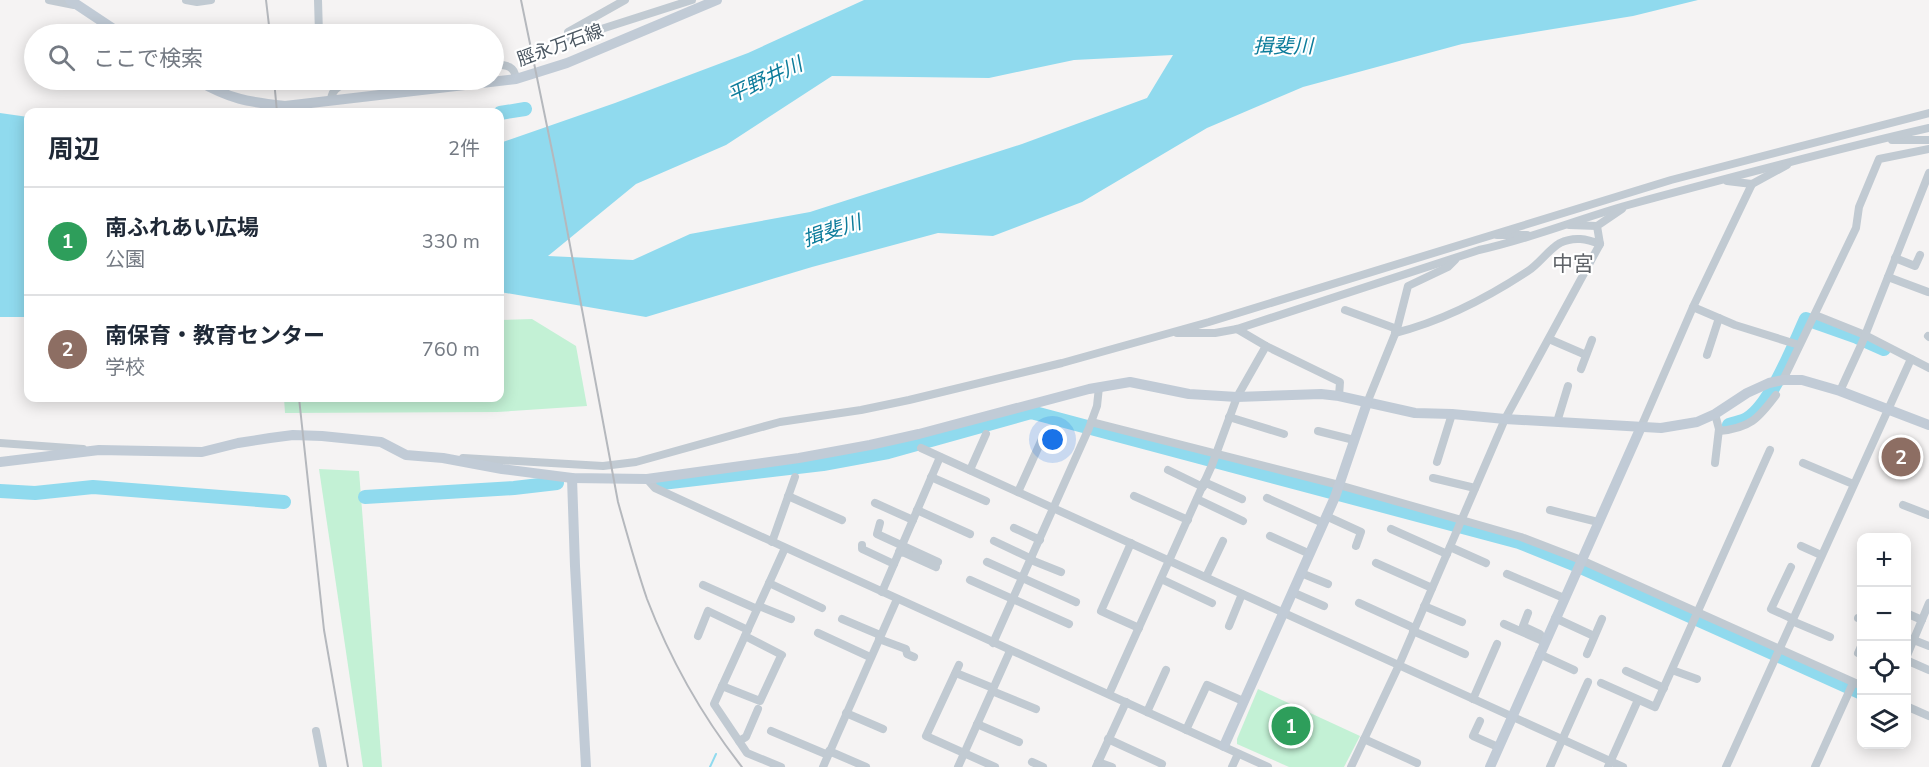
<!DOCTYPE html>
<html lang="ja">
<head>
<meta charset="utf-8">
<style>
  :root { --surface:#fff; --page:#f6f6f7; --text:#1f2937; --muted:#747a83; --line:#e0e1e3; --accent:#0b8043 }
  body { margin:0; font-family:"Nunito Sans","Noto Sans JP",sans-serif; background:var(--page); color:var(--text) }
  .controls { position:absolute; right:18px; bottom:18px; display:grid; overflow:hidden; border-radius:12px; box-shadow:0 3px 15px #0003 }
  .controls button { width:54px; height:54px; display:grid; place-items:center; padding:0; border:0; border-bottom:2px solid var(--line); background:var(--surface); color:var(--text); font:30px sans-serif }
  .you { position:absolute; left:1053px; top:440px; width:21px; height:21px; margin:-15px; border:4px solid #fff; border-radius:50%; background:#1a73e8; box-shadow:0 0 0 9px #1a73e833 }
  .badge { display:grid; place-items:center; width:39px; height:39px; border-radius:50%; background:var(--accent); color:#fff; font-size:20px; font-weight:700 }
  .pin { position:absolute; translate:-50% -50%; border:3px solid #fff; box-shadow:0 2px 6px #0006 }
  .list { margin:0; padding:0; list-style:none }
  h2 { display:flex; justify-content:space-between; align-items:center; height:78px; margin:0; padding:0 24px; font-size:26px }
  h2 small { font-size:20px; font-weight:400; color:var(--muted) }
  .list li { display:grid; grid-template-columns:39px 1fr auto; gap:18px; align-items:center; box-sizing:border-box; height:108px; padding:0 24px; border-top:2px solid var(--line) }
  .list b { display:block; font-size:22px; white-space:nowrap }
  .list p { margin:0; font-size:20px; white-space:nowrap; color:var(--muted) }
  .list em { font-size:20px; font-style:normal; color:var(--muted) }
  .icon { flex:none; width:33px; height:33px; fill:none; stroke:currentColor; stroke-width:2; stroke-linecap:round; stroke-linejoin:round }
  .map { position:relative; flex:none; width:1929px; height:767px; overflow:hidden }
  .search { position:absolute; background:var(--surface); box-shadow:0 3px 15px #0003; left:24px; top:24px; width:480px; height:66px; display:flex; align-items:center; gap:15px; box-sizing:border-box; padding:0 21px; border-radius:33px; color:var(--muted); font-size:22px }
  .panel { position:absolute; background:var(--surface); box-shadow:0 3px 15px #0003; left:24px; top:108px; width:480px; height:294px; border-radius:12px }
  .map>svg:first-child { display:block }
</style>
</head>
<body>
<div class="map">
<svg width="1929" height="767" viewBox="0 0 1929 767">
  <rect width="100%" height="100%" fill="#f5f3f3"/>
  <g fill="#c3f1d5">
    <path d="M532 319 576 346 587 406 497 412 285 413 284 398H500V320Z"/>
    <path d="M319 469 359 471 382 767H363Z"/>
    <path d="M1258 689 1360 736 1344 767H1289L1237 744V739Z"/>
  </g>
  <g fill="#90daee" fill-rule="evenodd">
    <path d="M864 0H1698L1633 16 1462 44 1303 87 1207 128 1082 202 993 236 938 233 812 267 646 317 500 292V143L615 103 748 53ZM1173 55 1147 98 1022 144 810 212 690 234 633 260 548 256 636 184 726 145 832 76 989 78 1074 60Z"/>
    <path d="M0 113 28 117V317H0Z"/>
  </g>
  <g fill="none" stroke-linecap="round" stroke-linejoin="round">
    <path stroke="#90daee" stroke-width="2" d="M710 767 716 754"/>
    <g stroke="#90daee" stroke-width="14">
      <path d="M500 113 525 109"/>
      <path d="M1729 425C1734 423 1742 422 1747 419 1771 405 1794 345 1806 319L1857 337 1884 349"/>
      <path d="M662 483 823 464 888 452 1031 412 1519 542 1581 567 1862 693"/>
      <path d="M0 491 35 493 93 487 284 502"/>
      <path d="M365 497 514 488 557 483"/>
    </g>
    <g stroke="#c1cad2" stroke-width="8">
      <path d="M49 0 74 5"/>
      <path d="M186 0 197 2 211 0"/>
      <path d="M318 0 319 34"/>
      <path d="M625 0 568 32 570 38 592 32 692 0"/>
      <path d="M494 64C505 65 515 65 516 79"/>
      <path d="M331 100C332 85 346 84 358 80"/>
      <path d="M1892 140H1929"/>
      <path d="M1727 181 1752 184"/>
      <path d="M1569 225 1597 226"/>
      <path d="M1497 235H1527"/>
      <path d="M1895 258 1915 266 1920 255"/>
      <path d="M1888 277 1928 292"/>
      <path d="M1693 307 1735 325 1799 345"/>
      <path d="M1345 310 1397 329"/>
      <path d="M1815 315 1865 335 1929 368"/>
      <path d="M1237 329 1266 346 1340 382 1339 396"/>
      <path d="M1177 333H1215L1237 329 1479 250C1530 239 1578 219 1628 205 1728 178 1828 151 1929 128"/>
      <path d="M1395 333C1443 321 1487 298 1528 271 1540 263 1548 250 1560 243 1574 236 1587 239 1600 244"/>
      <path d="M1928 336 1929 337"/>
      <path d="M1549 339 1586 355"/>
      <path d="M1707 355 1719 318"/>
      <path d="M1581 369 1592 340"/>
      <path d="M1783 380 1856 228 1859 207 1879 159 1929 149"/>
      <path d="M1840 391 1862 343 1929 173"/>
      <path d="M1367 403 1397 329 1408 286 1448 267 1455 260"/>
      <path d="M1229 417 1284 434"/>
      <path d="M1091 422 1339 485 1521 537 1581 560 1862 686"/>
      <path d="M1557 422 1568 386"/>
      <path d="M1641 427 1693 307 1752 184 1787 165"/>
      <path d="M1318 431 1354 440"/>
      <path d="M1719 431C1750 428 1758 419 1776 395"/>
      <path d="M0 443 83 449"/>
      <path d="M921 448 1623 767"/>
      <path d="M463 458 603 466 636 462 780 422 861 410 909 400 1062 363 1209 322 1671 180 1929 113"/>
      <path d="M1437 462 1452 414"/>
      <path d="M1715 463 1719 429 1715 414"/>
      <path d="M1803 463 1853 484"/>
      <path d="M970 470 986 434"/>
      <path d="M1168 470 1203 487"/>
      <path d="M931 477 986 501"/>
      <path d="M1433 478 1475 488"/>
      <path d="M647 479 655 488 727 521 1268 767"/>
      <path d="M1204 482 1242 499"/>
      <path d="M1018 492 1042 439"/>
      <path d="M788 496 842 520"/>
      <path d="M1134 496 1188 520"/>
      <path d="M1267 498 1323 523"/>
      <path d="M1197 499 1243 521"/>
      <path d="M875 503 913 520"/>
      <path d="M1903 505 1929 515"/>
      <path d="M917 510 970 534"/>
      <path d="M1550 510 1598 522"/>
      <path d="M1326 516 1361 532 1356 546"/>
      <path d="M880 523 877 534 938 562"/>
      <path d="M1014 528 1040 540"/>
      <path d="M1391 529 1447 554"/>
      <path d="M1270 536 1310 554"/>
      <path d="M994 541 1032 559"/>
      <path d="M772 542 795 477"/>
      <path d="M1131 543 1101 611 1139 628"/>
      <path d="M862 545V549L894 564"/>
      <path d="M1801 546 1821 555"/>
      <path d="M1450 547 1486 563"/>
      <path d="M899 552 905 553 936 567"/>
      <path d="M1031 560 1061 572"/>
      <path d="M987 562 1076 602"/>
      <path d="M1376 563 1432 588"/>
      <path d="M1791 567 1771 609 1793 619"/>
      <path d="M1301 573 1328 584"/>
      <path d="M1507 574 1564 598"/>
      <path d="M1206 577 1223 541"/>
      <path d="M1161 579 1212 603"/>
      <path d="M970 580 1069 624"/>
      <path d="M769 583 822 608"/>
      <path d="M703 585 757 609"/>
      <path d="M882 592 940 457"/>
      <path d="M1292 592 1324 606"/>
      <path d="M1359 603 1414 628"/>
      <path d="M759 606 791 619"/>
      <path d="M1424 606 1462 622"/>
      <path d="M1528 613 1523 626 1540 634"/>
      <path d="M1906 613 1922 620"/>
      <path d="M1555 618 1594 636"/>
      <path d="M1858 618 1862 619"/>
      <path d="M842 619 880 635"/>
      <path d="M1792 621 1830 637"/>
      <path d="M1504 624 1545 642"/>
      <path d="M1229 626 1242 594"/>
      <path d="M1413 631 1465 654"/>
      <path d="M818 633 870 657"/>
      <path d="M698 636 708 611 748 630"/>
      <path d="M745 636 782 655"/>
      <path d="M1906 637 1929 646"/>
      <path d="M879 639 906 649 907 654 914 657"/>
      <path d="M993 643 1089 428 1097 406 1099 387"/>
      <path d="M1858 653 1862 644"/>
      <path d="M1539 654 1574 670"/>
      <path d="M1587 654 1602 619"/>
      <path d="M1906 658 1929 603"/>
      <path d="M1906 660 1929 670"/>
      <path d="M959 665 926 736 995 767"/>
      <path d="M1672 670 1697 679"/>
      <path d="M1626 671 1664 688"/>
      <path d="M956 673 993 688"/>
      <path d="M1601 683 1655 707 1770 450"/>
      <path d="M722 686 760 701 780 658"/>
      <path d="M992 691 1036 709"/>
      <path d="M1109 694 1212 465 1237 397 1266 346"/>
      <path d="M1473 699 1497 644"/>
      <path d="M1906 706 1929 716"/>
      <path d="M1147 712 1166 670"/>
      <path d="M846 713 883 729"/>
      <path d="M1480 721 1473 736 1498 747"/>
      <path d="M977 724 1019 742"/>
      <path d="M1186 730 1207 685 1243 701"/>
      <path d="M316 731 323 767"/>
      <path d="M771 731 828 755"/>
      <path d="M1108 739 1162 764"/>
      <path d="M1364 739 1417 763"/>
      <path d="M739 741 746 737 758 709"/>
      <path d="M829 751 866 767"/>
      <path d="M1032 762 1043 767"/>
      <path d="M1098 762 1112 767"/>
      <path d="M781 767 747 753 714 704 785 548"/>
      <path d="M823 767 897 599"/>
      <path d="M958 767 1010 651"/>
      <path d="M1096 767 1126 702"/>
      <path d="M1232 767 1238 754"/>
      <path d="M1351 767 1399 665 1505 419 1600 244 1597 226 1622 209"/>
      <path d="M1550 767 1588 682"/>
      <path d="M1608 767 1638 700"/>
      <path d="M1726 767 1911 359"/>
      <path d="M1815 767 1853 683"/>
    </g>
    <g stroke="#c1cbd6" stroke-width="10">
      <path d="M70 0 121 34"/>
      <path d="M197 80C229 99 248 102 285 106L516 79 567 63 717 0"/>
      <path d="M0 462 99 450 202 452 238 443 270 438 293 435 322 436 381 442 406 455 443 458 502 469 572 478 647 479 799 458 870 445 919 434 1089 389 1130 382 1189 394 1237 397 1321 394 1339 396 1415 413 1452 414 1505 419 1661 428 1697 422 1715 414 1747 393 1769 383 1783 380H1802L1840 391 1929 425"/>
      <path d="M572 478 575 566 586 767"/>
      <path d="M1224 746 1335 497 1367 403"/>
      <path d="M1490 767 1641 427"/>
    </g>
    <g stroke="#b5b8bd" stroke-width="2">
      <path d="M266 0 270 34"/>
      <path d="M521 0 555 165 618 502C627 534 636 567 647 599 670 659 702 716 742 767"/>
      <path d="M274 80 277 112"/>
      <path d="M299 398 324 630 348 767"/>
    </g>
  </g>
  <g text-anchor="middle" dominant-baseline="central" stroke-width="4.5" stroke-linejoin="round" paint-order="stroke">
    <g font-size="18" fill="#4a5661" stroke="#fff">
      <text transform="translate(560 45) rotate(-20)">脛永万石線</text>
    </g>
    <g font-size="20" font-style="italic" fill="#0c7c9b" stroke="#fff">
      <text x="1283" y="46">揖斐川</text>
      <text transform="translate(765 80) rotate(-25)">平野井川</text>
      <text transform="translate(832 231) rotate(-18)">揖斐川</text>
    </g>
    <g font-size="21" fill="#5f6368" stroke="#fff">
      <text x="1573" y="264">中宮</text>
    </g>
  </g>
</svg>
<div class="controls">
<button>+</button>
<button>−</button>
<button><svg class="icon" aria-label="locate" viewBox="0 0 24 24"><circle cx="12" cy="12" r="6"/><path d="M12 2v4M12 18v4M2 12h4M18 12h4"/></svg></button>
<button><svg class="icon" aria-label="layers" viewBox="0 0 24 24"><path d="M12 4l9 5-9 5-9-5zM3 14l9 5 9-5"/></svg></button>
</div>
<div class="you"></div>
<div class="pin badge" style="left:1291px;top:726px;background:#2e9e5b">1</div>
<div class="pin badge" style="left:1901px;top:457px;background:#8d6e63">2</div>
<div class="search"><svg class="icon" aria-label="search" viewBox="0 0 24 24"><circle cx="10" cy="10" r="6"/><path d="M15 15l6 6"/></svg>ここで検索</div>
<section class="panel">
<h2>周辺<small>2件</small></h2>
<ul class="list">
<li><span class="badge" style="background:#2e9e5b">1</span><div><b>南ふれあい広場</b><p>公園</p></div><em>330 m</em></li>
<li><span class="badge" style="background:#8d6e63">2</span><div><b>南保育・教育センター</b><p>学校</p></div><em>760 m</em></li>
</ul>
</section>
</div>
</body>
</html>
